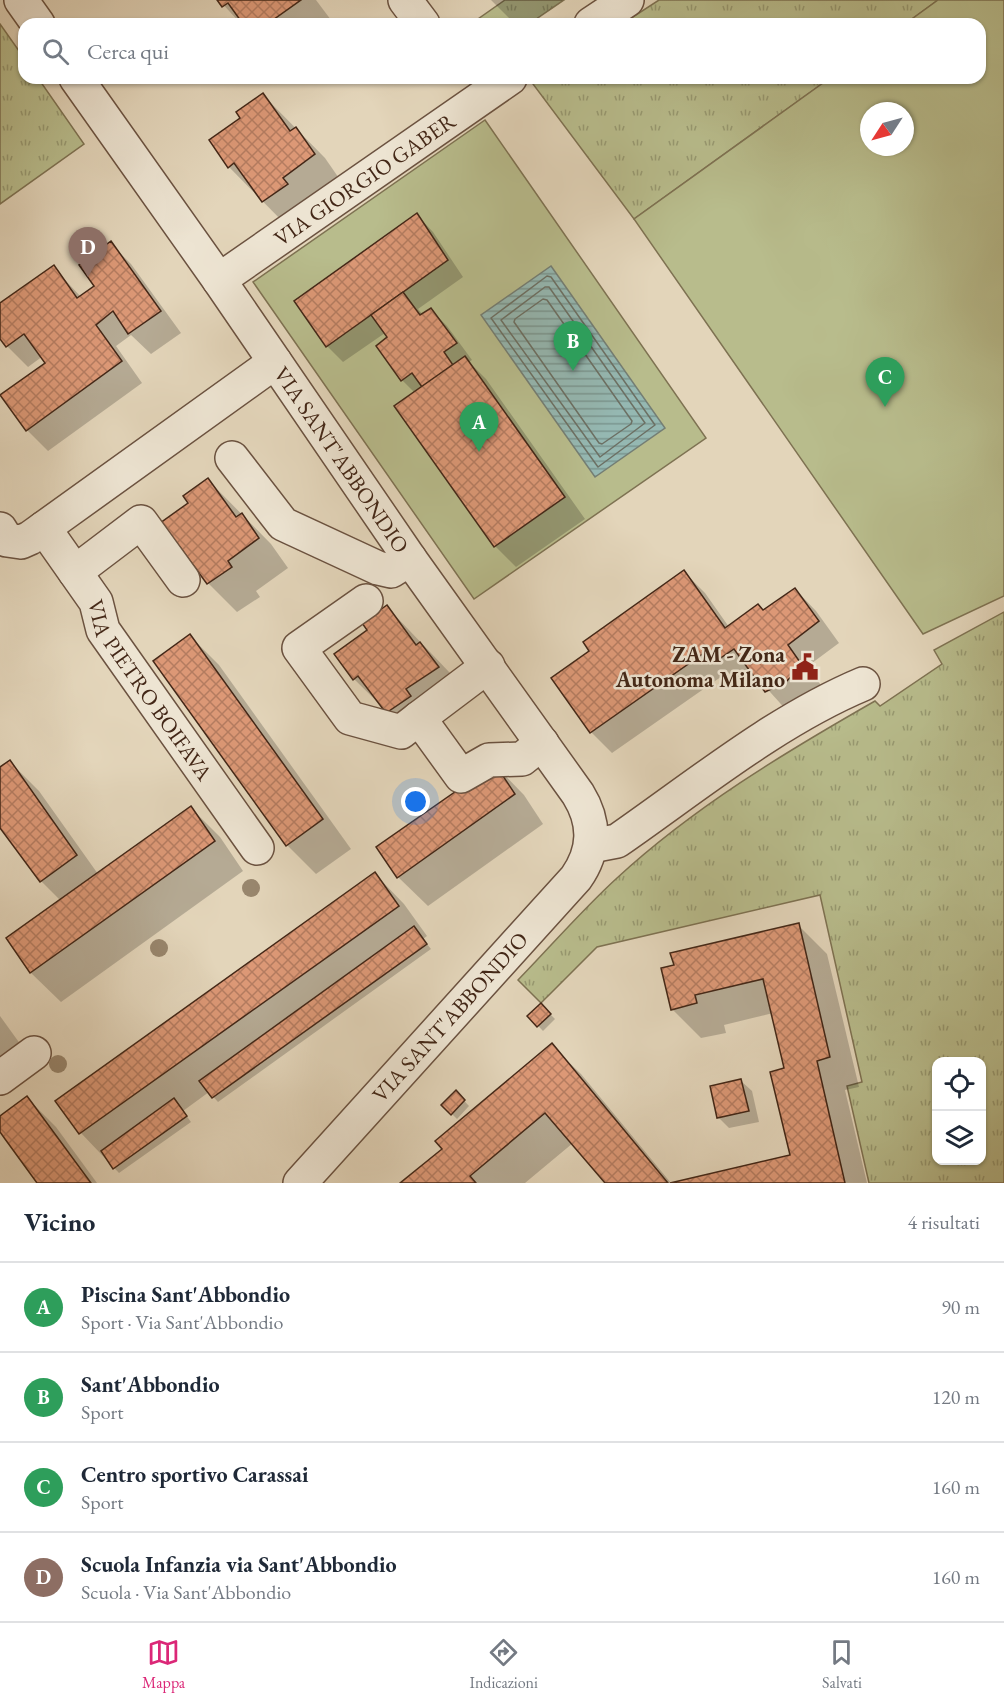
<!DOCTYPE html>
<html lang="it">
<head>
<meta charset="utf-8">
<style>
  :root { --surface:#fff; --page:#f6f6f7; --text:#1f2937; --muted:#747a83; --line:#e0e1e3; --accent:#db2777 }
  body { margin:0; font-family:"EB Garamond",serif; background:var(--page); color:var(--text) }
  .controls { position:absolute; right:18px; bottom:18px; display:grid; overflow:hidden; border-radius:12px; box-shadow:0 2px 4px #0004 }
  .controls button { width:54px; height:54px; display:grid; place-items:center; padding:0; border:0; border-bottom:2px solid var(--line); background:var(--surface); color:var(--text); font:30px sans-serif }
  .compass { position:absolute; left:860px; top:102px; width:54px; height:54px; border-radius:50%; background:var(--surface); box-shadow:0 2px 4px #0004; rotate:234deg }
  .you { position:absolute; left:416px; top:802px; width:21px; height:21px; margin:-15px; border:4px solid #fff; border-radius:50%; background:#1a73e8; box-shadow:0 0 0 9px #1a73e833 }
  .badge { display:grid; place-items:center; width:39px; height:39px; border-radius:50%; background:var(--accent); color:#fff; font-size:20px; font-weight:700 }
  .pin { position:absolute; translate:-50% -50px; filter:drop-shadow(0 2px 3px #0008) }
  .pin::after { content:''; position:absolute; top:32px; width:21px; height:18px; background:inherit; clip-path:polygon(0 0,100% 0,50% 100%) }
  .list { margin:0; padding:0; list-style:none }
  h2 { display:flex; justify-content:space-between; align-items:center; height:78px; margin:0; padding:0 24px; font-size:26px }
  h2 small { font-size:20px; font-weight:400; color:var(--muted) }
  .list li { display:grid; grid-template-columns:39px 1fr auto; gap:18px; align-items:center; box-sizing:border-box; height:90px; padding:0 24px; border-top:2px solid var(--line) }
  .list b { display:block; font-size:22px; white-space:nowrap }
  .list p { margin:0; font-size:20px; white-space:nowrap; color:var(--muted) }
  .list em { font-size:20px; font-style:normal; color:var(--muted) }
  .icon { flex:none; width:33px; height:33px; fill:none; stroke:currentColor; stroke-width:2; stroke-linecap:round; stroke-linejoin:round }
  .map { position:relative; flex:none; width:1004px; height:1183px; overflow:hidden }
  .search { position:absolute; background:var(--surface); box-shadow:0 2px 4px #0004; left:18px; right:18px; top:18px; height:66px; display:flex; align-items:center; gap:15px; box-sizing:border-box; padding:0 21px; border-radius:18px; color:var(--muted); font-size:22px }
  .sheet { height:438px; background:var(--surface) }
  nav { display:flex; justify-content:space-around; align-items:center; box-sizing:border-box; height:84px; border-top:2px solid var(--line); background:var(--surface); font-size:16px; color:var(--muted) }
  nav a { display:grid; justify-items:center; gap:3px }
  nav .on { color:var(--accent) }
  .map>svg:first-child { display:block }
</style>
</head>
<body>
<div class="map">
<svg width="1004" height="1183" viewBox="0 0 1004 1183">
  <defs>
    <pattern id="grass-tufts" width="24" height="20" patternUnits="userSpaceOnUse" patternTransform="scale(1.5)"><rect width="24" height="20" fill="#b8bc8c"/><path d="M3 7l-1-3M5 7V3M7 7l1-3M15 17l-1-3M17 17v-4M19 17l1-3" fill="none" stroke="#979971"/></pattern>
    <pattern id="water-rules" width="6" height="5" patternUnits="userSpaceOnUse" patternTransform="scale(1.5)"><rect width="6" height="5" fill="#95b8b2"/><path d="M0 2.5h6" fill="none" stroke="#7b9690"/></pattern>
    <pattern id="building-cross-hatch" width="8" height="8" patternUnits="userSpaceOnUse" patternTransform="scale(1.5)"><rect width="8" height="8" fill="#dc9876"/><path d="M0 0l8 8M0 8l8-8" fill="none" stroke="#b47c60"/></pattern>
  </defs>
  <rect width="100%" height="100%" fill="#e3d5ba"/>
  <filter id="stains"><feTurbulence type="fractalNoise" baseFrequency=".00333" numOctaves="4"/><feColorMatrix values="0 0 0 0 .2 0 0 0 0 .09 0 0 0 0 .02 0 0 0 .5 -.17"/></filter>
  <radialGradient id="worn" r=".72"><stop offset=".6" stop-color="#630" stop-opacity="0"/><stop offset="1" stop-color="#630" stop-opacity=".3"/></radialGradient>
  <g fill="url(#grass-tufts)" stroke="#7e7252" stroke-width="1.5" fill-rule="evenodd">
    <path d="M505 0H564L529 24H481L478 19Z"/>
    <path d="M659 0H938L905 24H622Z"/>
    <path d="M0 24 24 58V78H38L84 144 0 204Z"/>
    <path d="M543 78H830L634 219 533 84Z"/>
    <path d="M1004 612V1183H869L847 1086 862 1082 820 895 597 947 541 1003 518 980C551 946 582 910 617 878 694 807 784 753 875 701L880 706 942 664 934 650ZM936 1062H982V1160H936Z"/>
  </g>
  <g fill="#b8bc8c" stroke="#7e7252" stroke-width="1.5" fill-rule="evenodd">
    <path d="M938 0H1004V596L923 634 634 219 830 78H980V24H905ZM869 111H905V147H869Z"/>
    <path d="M485 120 706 438 474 599 253 282Z"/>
  </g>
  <path fill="url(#water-rules)" stroke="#747e74" stroke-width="1.5" d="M551 266 665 428 595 477 481 315Z"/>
  <g fill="#0003">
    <path d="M219 0H316L334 24H241Z"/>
    <path d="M491 0H563L529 24H515Z"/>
    <path d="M263 95 325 158 343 184 292 231 229 167 243 119Z"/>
    <path d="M417 215 433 232 463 277 418 309 423 315 431 310 447 326 472 360 469 362 486 379 585 519 516 567 495 546 415 393 402 380 378 346 389 338 385 333 343 362 327 346 296 301Z"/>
    <path d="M110 243 131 264 181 333 151 354 131 335 116 346 142 383 48 451 27 430 47 363 43 356 28 367 7 346 0 337V305L53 267 81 297 97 286Z"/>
    <path d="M208 480 271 544 288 568 256 591 260 597 237 612 175 550 190 503Z"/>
    <path d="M684 572 705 593 729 627 764 611 795 589 816 611 839 643 808 666 822 687 788 712 752 672 738 682 728 672 612 753 591 732V651Z"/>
    <path d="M387 607 450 673 467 697 417 741 354 679 369 630Z"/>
    <path d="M189 635 219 665 351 849 316 874 287 845Z"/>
    <path d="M10 762 39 791 98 874 191 808 220 837 243 871 61 1002 31 973 8 939 61 901 41 881 0 825V769Z"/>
    <path d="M495 765 524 795 543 824 428 906 398 877 378 848Z"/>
    <path d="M375 874 404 904 427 936 423 939 431 949 218 1102 209 1092 183 1111 191 1122 119 1173 81 1133 58 1101Z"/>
    <path d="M798 925 827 954 859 1087 845 1090 867 1183H676L792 1156 786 1069 773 1013 724 1025 726 1033 701 1038 672 1009Z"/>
    <path d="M541 1005 555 1019 543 1031 529 1016Z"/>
    <path d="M0 1016 34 1063 0 1087Z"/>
    <path d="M551 1045 581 1074 671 1183H607L573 1143 525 1183H403L444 1149Z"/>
    <path d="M741 1081 752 1091 759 1122 729 1128 718 1117Z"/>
    <path d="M456 1092 469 1106 457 1119 443 1105Z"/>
    <path d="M27 1098 56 1127 97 1183H39L0 1130V1117Z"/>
  </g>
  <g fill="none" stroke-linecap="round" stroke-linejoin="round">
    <g stroke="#6c7064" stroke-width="1.5">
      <path d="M547 276 551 277 655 425 598 467 491 318Z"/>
      <path d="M545 287H549L645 423 600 457 501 320Z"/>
      <path d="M543 299 547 300 632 421 631 424 602 444 599 443 514 322 515 319Z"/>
    </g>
  </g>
  <g fill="url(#building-cross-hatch)" stroke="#432717" stroke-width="1.5">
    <path d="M217 0H301L273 20 276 24H243L228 3 222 7Z"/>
    <path d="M263 93 290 131 296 127 315 154 283 178 288 184 262 202 234 163 228 168 209 140 240 118 236 112Z"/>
    <path d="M417 213 448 260 326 347 294 301Z"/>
    <path d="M111 241 161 311 128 334 113 311 96 325 122 361 26 431 0 395 45 363 24 334 6 347 0 339V303L54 265 77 298 94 286 79 265Z"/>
    <path d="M403 292 420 315 431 308 457 343 444 352 453 365 422 387 412 373 401 381 376 346 387 337 371 315Z"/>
    <path d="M465 356 565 497 494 547 394 406Z"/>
    <path d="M208 478 236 517 242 513 259 538 228 561 232 567 207 584 180 547 174 551 156 526 188 503 183 496Z"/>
    <path d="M684 570 725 628 758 604 763 610 795 588 819 621 788 645 802 665 786 682 765 692 734 649 716 661 707 651 590 733 551 678 589 651 583 642Z"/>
    <path d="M387 605 416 645 420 642 439 667 406 689 411 696 386 713 358 676 353 680 334 654 367 630 362 623Z"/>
    <path d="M190 634 323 819 286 846 153 661Z"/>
    <path d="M10 760 77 855 40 882 0 828V767Z"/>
    <path d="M495 764 515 794 397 878 376 847Z"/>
    <path d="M191 806 215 841 30 973 6 938Z"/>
    <path d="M375 872 399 906 79 1134 55 1101Z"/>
    <path d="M799 923 830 1057 817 1061 845 1183H670L790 1155 770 1072 784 1068 763 979 695 995 697 1003 671 1010 661 968 674 965 670 953Z"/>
    <path d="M414 926 427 944 212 1098 199 1081Z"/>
    <path d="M541 1003 551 1014 537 1027 527 1016Z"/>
    <path d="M552 1043 668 1183H605L545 1113 470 1176 476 1183H400L442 1149 435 1141Z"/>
    <path d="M741 1079 749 1111 717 1118 710 1086Z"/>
    <path d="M456 1090 465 1100 451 1115 441 1105Z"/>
    <path d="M27 1096 91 1183H37L5 1139 0 1132V1116Z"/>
    <path d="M174 1098 187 1116 113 1169 101 1151Z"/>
  </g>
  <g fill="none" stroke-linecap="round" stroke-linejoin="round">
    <defs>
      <g id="minor">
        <path d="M21 0 38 24"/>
        <path d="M405 0 423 24"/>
        <path d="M591 24 627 0"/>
        <path id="s1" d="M76 78 219 280 410 559 578 794C596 823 595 851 576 878L300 1183"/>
        <path id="s2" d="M219 280 510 78"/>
        <path d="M232 458 283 524 378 568 391 571 410 559"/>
        <path id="s3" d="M44 528 96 602 103 630 257 848"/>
        <path d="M0 529 7 540 21 542 30 538 275 362"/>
        <path d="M75 572 141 522 183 580"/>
        <path d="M366 601 299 648 350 718 401 732 419 718"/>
        <path d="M488 666 419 718 461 776 489 760 522 759 542 743"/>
        <path d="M591 846 617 841C695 787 775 721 863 684"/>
        <path d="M0 1078 34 1053"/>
      </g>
    </defs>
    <use href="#minor" stroke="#6b5240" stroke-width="36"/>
    <use href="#minor" stroke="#ede4d2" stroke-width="33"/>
  </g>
  <g fill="#98866d">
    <circle cx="251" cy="888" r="9"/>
    <circle cx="159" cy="948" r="9"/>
    <circle cx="58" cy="1064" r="9"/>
  </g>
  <defs>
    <symbol id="civic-bare" viewBox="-9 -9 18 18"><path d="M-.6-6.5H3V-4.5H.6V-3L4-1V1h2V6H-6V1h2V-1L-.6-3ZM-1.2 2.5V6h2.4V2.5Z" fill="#8f2418" stroke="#ede4d2" stroke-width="2.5" paint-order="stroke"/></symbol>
  </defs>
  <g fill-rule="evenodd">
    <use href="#civic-bare" x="786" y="648" width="38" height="38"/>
  </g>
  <g text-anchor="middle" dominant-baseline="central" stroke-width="5" stroke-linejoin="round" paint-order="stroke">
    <g font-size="22" fill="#432717" stroke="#ede4d2">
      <text stroke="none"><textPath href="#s2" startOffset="177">VIA GIORGIO GABER</textPath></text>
      <text stroke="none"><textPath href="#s1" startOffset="465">VIA SANT'ABBONDIO</textPath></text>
      <text stroke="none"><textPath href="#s3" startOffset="194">VIA PIETRO BOIFAVA</textPath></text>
      <text transform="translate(450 1017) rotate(-48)">VIA SANT'ABBONDIO</text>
    </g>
    <g font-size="22" font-weight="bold" fill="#432717" stroke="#ede4d2" text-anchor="end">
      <text x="785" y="654">ZAM - Zona<tspan x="785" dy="25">Autonoma Milano</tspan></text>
    </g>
  </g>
  <rect width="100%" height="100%" filter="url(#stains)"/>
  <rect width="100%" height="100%" fill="url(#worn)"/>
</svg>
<div class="controls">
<button><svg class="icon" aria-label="locate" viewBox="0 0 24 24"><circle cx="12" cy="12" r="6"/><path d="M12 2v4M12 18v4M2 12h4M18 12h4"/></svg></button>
<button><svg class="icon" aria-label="layers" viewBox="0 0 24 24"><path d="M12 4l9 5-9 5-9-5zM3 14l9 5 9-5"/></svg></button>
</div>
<svg class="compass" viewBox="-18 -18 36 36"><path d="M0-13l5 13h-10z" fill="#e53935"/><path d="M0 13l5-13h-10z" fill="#747a83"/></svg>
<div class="you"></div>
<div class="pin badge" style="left:479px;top:452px;background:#2e9e5b">A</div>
<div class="pin badge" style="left:573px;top:371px;background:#2e9e5b">B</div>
<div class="pin badge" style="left:885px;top:407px;background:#2e9e5b">C</div>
<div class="pin badge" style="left:88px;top:277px;background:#8d6e63">D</div>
<div class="search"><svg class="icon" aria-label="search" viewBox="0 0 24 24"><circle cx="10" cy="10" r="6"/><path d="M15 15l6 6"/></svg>Cerca qui</div>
</div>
<section class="sheet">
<h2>Vicino<small>4 risultati</small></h2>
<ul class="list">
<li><span class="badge" style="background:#2e9e5b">A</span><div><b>Piscina Sant'Abbondio</b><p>Sport · Via Sant'Abbondio</p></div><em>90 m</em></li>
<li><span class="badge" style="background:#2e9e5b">B</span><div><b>Sant'Abbondio</b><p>Sport</p></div><em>120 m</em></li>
<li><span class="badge" style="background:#2e9e5b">C</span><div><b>Centro sportivo Carassai</b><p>Sport</p></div><em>160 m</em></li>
<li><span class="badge" style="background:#8d6e63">D</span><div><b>Scuola Infanzia via Sant'Abbondio</b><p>Scuola · Via Sant'Abbondio</p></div><em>160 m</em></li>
</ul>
</section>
<nav>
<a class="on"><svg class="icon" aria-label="map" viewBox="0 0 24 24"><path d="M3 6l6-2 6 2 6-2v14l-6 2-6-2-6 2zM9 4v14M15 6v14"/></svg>Mappa</a>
<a><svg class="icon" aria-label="directions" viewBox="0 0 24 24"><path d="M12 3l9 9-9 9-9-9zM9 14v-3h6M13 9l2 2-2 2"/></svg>Indicazioni</a>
<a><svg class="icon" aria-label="saved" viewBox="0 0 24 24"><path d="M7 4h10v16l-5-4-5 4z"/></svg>Salvati</a>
</nav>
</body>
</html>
